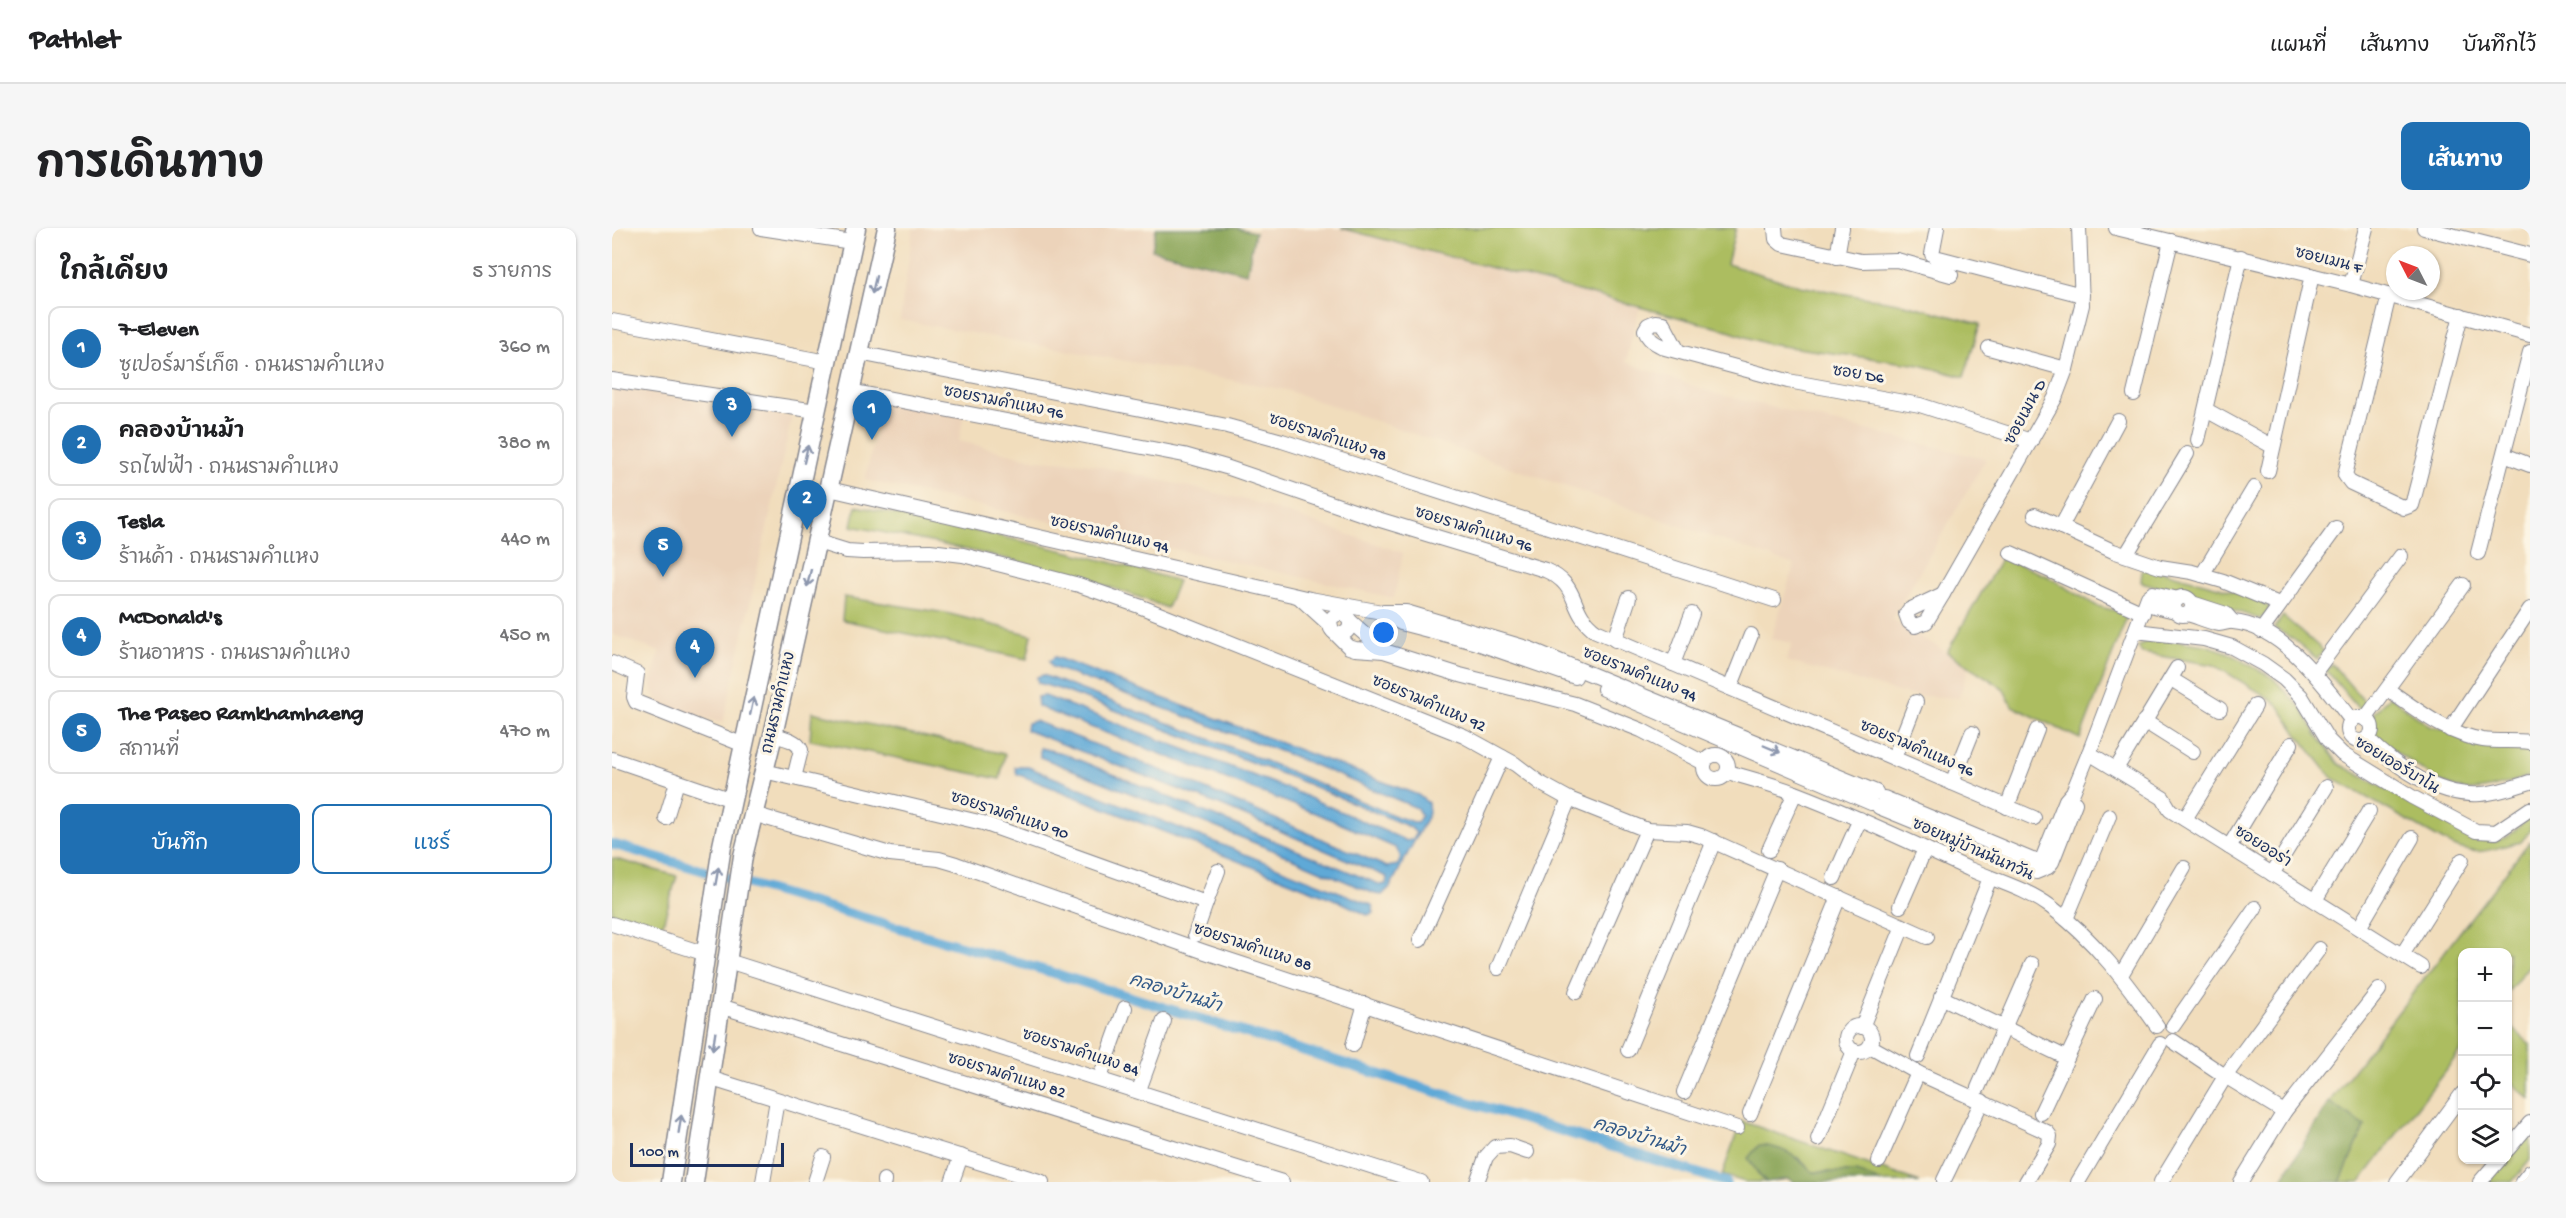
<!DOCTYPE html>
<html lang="th">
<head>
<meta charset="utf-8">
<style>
  :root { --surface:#fff; --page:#f6f6f6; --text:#202124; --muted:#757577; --line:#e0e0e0; --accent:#1f6fb2 }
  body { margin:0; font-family:"Gochi Hand","Playpen Sans Thai",sans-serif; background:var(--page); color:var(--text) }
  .controls { position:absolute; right:18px; bottom:18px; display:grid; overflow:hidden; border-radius:12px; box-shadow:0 2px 4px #0004 }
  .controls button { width:54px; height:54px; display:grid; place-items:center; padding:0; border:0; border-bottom:2px solid var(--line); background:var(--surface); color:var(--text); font:30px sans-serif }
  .compass { position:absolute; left:1774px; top:18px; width:54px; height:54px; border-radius:50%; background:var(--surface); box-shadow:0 2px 4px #0004; rotate:312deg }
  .scale { position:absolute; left:18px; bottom:15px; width:154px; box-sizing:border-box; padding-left:6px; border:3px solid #1b2f5e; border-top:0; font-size:16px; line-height:21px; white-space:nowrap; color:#1b2f5e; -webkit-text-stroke:4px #fcf5e5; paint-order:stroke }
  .you { position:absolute; left:772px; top:405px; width:21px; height:21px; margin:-15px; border:4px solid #fff; border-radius:50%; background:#1a73e8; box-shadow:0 0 0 9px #1a73e833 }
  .badge { display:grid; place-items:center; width:39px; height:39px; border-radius:50%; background:var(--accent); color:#fff; font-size:20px; font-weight:700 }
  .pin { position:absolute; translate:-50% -50px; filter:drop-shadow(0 2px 3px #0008) }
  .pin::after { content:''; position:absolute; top:32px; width:21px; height:18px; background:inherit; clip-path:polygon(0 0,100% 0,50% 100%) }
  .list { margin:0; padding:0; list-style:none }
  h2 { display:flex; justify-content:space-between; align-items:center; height:78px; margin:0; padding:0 24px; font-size:26px }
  h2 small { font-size:20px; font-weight:400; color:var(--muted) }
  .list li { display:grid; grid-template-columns:39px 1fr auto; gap:18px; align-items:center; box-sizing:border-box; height:84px; margin:0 12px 12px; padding:0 12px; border:2px solid var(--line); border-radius:12px }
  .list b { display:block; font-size:22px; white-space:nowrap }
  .list p { margin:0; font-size:20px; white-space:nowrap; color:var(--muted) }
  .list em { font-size:20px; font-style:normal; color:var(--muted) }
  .actions { display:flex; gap:12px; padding:18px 24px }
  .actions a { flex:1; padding:14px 0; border:2px solid var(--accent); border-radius:12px; text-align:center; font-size:21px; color:var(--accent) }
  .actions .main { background:var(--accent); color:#fff }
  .icon { flex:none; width:33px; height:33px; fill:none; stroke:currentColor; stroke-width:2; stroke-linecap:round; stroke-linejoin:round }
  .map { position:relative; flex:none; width:1918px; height:954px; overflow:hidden; border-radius:12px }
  header { display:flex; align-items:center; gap:36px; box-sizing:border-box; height:84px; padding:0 30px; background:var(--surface); border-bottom:2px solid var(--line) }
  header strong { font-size:28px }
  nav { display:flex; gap:33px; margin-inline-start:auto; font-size:21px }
  .intro { display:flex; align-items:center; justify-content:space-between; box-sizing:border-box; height:144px; padding:0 36px }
  h1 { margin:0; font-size:42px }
  .button { padding:15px 27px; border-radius:12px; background:var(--accent); color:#fff; font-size:21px; font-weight:700 }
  main { display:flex; gap:36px; padding:0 36px }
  aside { flex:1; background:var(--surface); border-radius:12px; box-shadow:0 2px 4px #0004 }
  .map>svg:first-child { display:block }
</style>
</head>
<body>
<header>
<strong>Pathlet</strong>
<nav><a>แผนที่</a><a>เส้นทาง</a><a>บันทึกไว้</a></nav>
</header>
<div class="intro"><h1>การเดินทาง</h1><a class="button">เส้นทาง</a></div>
<main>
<aside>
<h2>ใกล้เคียง<small>5 รายการ</small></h2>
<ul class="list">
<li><span class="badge">1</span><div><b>7-Eleven</b><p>ซูเปอร์มาร์เก็ต · ถนนรามคำแหง</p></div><em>360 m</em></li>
<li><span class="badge">2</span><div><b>คลองบ้านม้า</b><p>รถไฟฟ้า · ถนนรามคำแหง</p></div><em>380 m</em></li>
<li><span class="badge">3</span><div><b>Tesla</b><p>ร้านค้า · ถนนรามคำแหง</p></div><em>440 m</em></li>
<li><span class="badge">4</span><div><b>McDonald's</b><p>ร้านอาหาร · ถนนรามคำแหง</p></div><em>450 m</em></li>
<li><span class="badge">5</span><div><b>The Paseo Ramkhamhaeng</b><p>สถานที่</p></div><em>470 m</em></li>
</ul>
<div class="actions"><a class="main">บันทึก</a><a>แชร์</a></div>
</aside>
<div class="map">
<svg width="1918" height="954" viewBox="0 0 1918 954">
  <rect width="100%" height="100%" fill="#fcf5e5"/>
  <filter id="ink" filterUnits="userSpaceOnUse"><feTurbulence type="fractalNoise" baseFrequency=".0167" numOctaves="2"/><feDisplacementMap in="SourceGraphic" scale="12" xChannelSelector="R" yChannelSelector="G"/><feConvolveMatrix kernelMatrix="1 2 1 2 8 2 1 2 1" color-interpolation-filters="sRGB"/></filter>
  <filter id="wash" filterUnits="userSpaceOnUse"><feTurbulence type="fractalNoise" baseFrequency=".008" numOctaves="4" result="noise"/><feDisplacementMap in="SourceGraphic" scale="24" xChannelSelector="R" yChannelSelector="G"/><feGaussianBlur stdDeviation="1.35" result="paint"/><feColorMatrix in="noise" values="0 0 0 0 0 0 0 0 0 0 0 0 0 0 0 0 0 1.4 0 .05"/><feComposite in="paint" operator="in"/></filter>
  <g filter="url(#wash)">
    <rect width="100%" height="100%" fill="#f1ddbc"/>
    <g fill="#ecd3ba">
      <path d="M301 0H544L540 22 635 45 645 0H729L1028 78 1014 134 1101 165 1374 231 1280 391 1357 438 1347 470 1297 467 1174 433 1180 415 1159 411 1182 337 674 162 288 92Z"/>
      <path d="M0 158 180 189 111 495 47 477 38 454 48 424 0 406Z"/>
      <path d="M272 164 353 180 347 213 425 232 473 235 639 273 791 325 782 370 253 252Z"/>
    </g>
    <g fill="#acbd60" stroke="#64765f" stroke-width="1.5">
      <path d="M729 0H1124L1115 36 1188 58 1297 77 1368 96 1352 149 1308 137 1155 116 1107 100Z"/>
      <path d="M244 278C352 301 460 321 566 353L555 380C454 339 347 320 240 298Z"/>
      <path d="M1390 329 1435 348 1485 378 1516 386 1468 511 1400 478 1391 460 1335 424Z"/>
      <path d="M1537 340 1643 369 1658 380 1652 389 1647 391 1580 368 1529 354 1530 343Z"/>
      <path d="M232 369 334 385 420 407 415 431 230 392Z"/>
      <path d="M1671 388 1712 423 1705 431 1681 411 1662 400Z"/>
      <path d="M1557 412 1594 417 1615 424 1661 450 1689 480 1705 507 1727 536 1866 611 1882 614 1897 608 1918 588V603L1909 614C1878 620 1870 631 1837 616L1720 550 1686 507 1666 477 1657 470 1602 437 1530 425 1526 419 1534 413Z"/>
      <path d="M1720 436 1757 479 1750 485 1714 442Z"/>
      <path d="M1778 468 1817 498 1918 520V548C1897 554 1877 563 1855 562 1829 560 1784 523 1763 508L1761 486Z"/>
      <path d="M200 484 393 526 388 551 198 512Z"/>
      <path d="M1918 613V736L1896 764V724H1850V821L1748 954H1728L1753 898 1717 874Z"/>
      <path d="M0 630 65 648 49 702 0 688Z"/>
      <path d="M1896 796 1918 816V871L1896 852Z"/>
      <path d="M1129 893 1308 954H1270L1244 944H1201L1185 929 1147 947 1154 954H1133L1110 947Z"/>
      <path d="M1918 904V932L1900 954H1875Z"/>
    </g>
    <g fill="#89a456" stroke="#526a5a" stroke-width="1.5">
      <path d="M544 0H624L643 4 635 45 540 22Z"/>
      <path d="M1717 874 1753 898 1728 954H1668Z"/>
      <path d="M1147 917C1173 919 1182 927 1201 944H1244L1270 954H1182L1176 951 1154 954 1147 947 1136 930Z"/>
    </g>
    <g fill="#5fa9d7" stroke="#3d6c9a" stroke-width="1.5">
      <path d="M443 429 806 567 816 575 817 585 778 659 770 667 763 666 663 623 428 529V520L450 525 769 657 774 656 775 649 610 578 414 502 415 495 423 493 561 547 775 639 786 637 789 629 784 620 711 588 434 482 426 478 425 469 433 468 682 563 795 613 801 611 804 605 798 599 691 554 450 462 426 455 425 449 431 447 639 527 786 589 805 595 809 588 805 580 678 527 440 439 437 433Z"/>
      <path d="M403 539H416L760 677 762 685 755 687 727 673 405 546Z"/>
    </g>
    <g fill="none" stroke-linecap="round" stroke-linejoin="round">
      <path stroke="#5fa9d7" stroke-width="10" d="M0 616 438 744 1114 954"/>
    </g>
  </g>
  <g filter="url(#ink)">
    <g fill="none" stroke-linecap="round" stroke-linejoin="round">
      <defs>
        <g id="minor">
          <path d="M149 0 240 14"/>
          <path d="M1163 0 1164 11 1170 16 1249 33 1285 32 1339 47"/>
          <path d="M1325 0 1320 26 1323 29 1470 67"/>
          <path d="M1504 0 1739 57 1918 107"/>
          <path d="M1812 0 1918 27"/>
          <path d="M1225 29 1230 0"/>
          <path d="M1739 57 1754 0"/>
          <path d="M1777 67 1733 247 1739 255 1792 280 1800 277 1802 270 1849 87"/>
          <path d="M0 93 215 134"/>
          <path d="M1377 120 1454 141"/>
          <path d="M1066 123 1051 95 1043 94 1036 97 1033 102C1037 113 1043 115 1053 120L1176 153 1308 177 1419 213"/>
          <path d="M247 125 615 198 670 213 1162 372"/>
          <path d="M0 152 204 183"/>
          <path d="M238 163 572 227 614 239 762 290 933 342C970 358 955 382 984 403L1422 590"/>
          <path d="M1522 166 1559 13"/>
          <path d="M1594 182 1660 218"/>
          <path d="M1586 212 1629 29"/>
          <path d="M1892 227 1918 237"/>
          <path d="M1656 243 1700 47"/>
          <path d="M217 261 698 371 770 384H794L918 421 1264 564"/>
          <path d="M1423 287 1501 323 1548 339 1580 344 1611 353 1667 376"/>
          <path d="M1449 299 1506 193"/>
          <path d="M206 314 235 323 251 324 318 323 351 327 467 357 527 378 852 508 903 536 928 555 957 571 1035 602 1075 604 1089 608 1315 709"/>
          <path d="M1399 325 1531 385"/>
          <path d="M1866 325 1918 124"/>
          <path d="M1514 327 1575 226"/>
          <path d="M1590 347 1642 260"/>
          <path d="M1331 366 1443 170 1454 141 1470 77 1467 0"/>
          <path d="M1331 366 1314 394 1303 398 1297 394 1294 386 1297 382Z"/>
          <circle cx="1571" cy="378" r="9"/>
          <path d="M687 369 719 398"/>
          <path d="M1580 375 1614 386 1621 394"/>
          <path d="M1534 376 1563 383"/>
          <path d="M771 385 789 395 862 414 963 449"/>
          <path d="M1576 386C1586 389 1597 394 1607 396 1612 396 1616 393 1621 394 1671 398 1712 457 1740 493"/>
          <circle cx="728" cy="396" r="10"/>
          <path d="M737 392 772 423"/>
          <path d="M721 403 737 419 743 421 772 423 848 447 963 476 1029 502 1092 535"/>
          <path d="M1524 403 1592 411 1620 419 1651 436 1672 451 1689 468 1716 512 1730 526 1800 569 1864 603 1884 604 1918 581"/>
          <path d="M1649 403 1724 300"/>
          <path d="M1003 412 1017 370"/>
          <path d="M0 435 25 446 22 469 24 474 132 517"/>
          <path d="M1061 436 1080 386"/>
          <path d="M1703 444 1789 328"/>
          <path d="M1559 451 1608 481"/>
          <path d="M1118 460 1139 407"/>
          <path d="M992 461 1259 575"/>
          <path d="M1776 462C1806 482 1834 506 1871 512 1886 514 1902 512 1918 514"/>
          <circle cx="1748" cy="501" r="12"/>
          <path d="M1753 491 1851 357"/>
          <path d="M1532 493 1581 524"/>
          <path d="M1838 502 1918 381"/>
          <path d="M161 507C172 510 185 512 189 522L182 550"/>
          <path d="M1755 510C1784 539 1826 569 1868 566 1885 565 1902 559 1918 554"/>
          <path d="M1477 525 1551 570 1558 582 1809 739"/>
          <circle cx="1104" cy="539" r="12"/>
          <path d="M1282 530 1304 474"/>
          <path d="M0 531 120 572"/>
          <path d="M1504 541 1565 440"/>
          <path d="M152 543 371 595 594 675 606 643"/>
          <path d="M1116 544C1139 551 1163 557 1186 566 1244 588 1300 615 1357 641 1385 653 1415 661 1439 679 1482 711 1515 755 1545 798"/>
          <path d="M1340 555 1360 505"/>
          <path d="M1272 570 1420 632 1427 633 1431 629 1454 572 1461 564 1477 525 1536 369 1541 365 1566 371"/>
          <path d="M1267 579 1343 610"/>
          <path d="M1395 579 1425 502"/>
          <path d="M141 586 278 626 327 631 344 636 593 724 1125 900"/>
          <path d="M54 590 65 554"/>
          <path d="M1573 591 1643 478"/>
          <path d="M1617 619 1679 516"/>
          <path d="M1157 622 1183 565"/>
          <path d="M1405 636 1424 644 1436 639 1440 634 1463 575"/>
          <path d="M1660 646 1714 559"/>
          <path d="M1222 650 1248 591"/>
          <path d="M1703 672 1757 583"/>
          <path d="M1288 678 1313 621"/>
          <path d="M1454 691 1497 588"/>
          <path d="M0 696 94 726"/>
          <path d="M1747 700 1800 610"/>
          <path d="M583 707 594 675"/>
          <path d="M808 712 890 529"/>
          <path d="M1790 727 1850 632"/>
          <path d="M116 733 809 954"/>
          <path d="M886 740 957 571"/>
          <path d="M1509 747 1572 640"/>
          <path d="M964 764 1035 602"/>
          <path d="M1329 769 1455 830"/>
          <path d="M108 778 670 954"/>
          <path d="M1561 798 1643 680"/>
          <circle cx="1247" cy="811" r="13"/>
          <path d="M1250 799 1291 698"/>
          <path d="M1561 813 1613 848 1672 884"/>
          <path d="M741 817 753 776"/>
          <path d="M1258 818 1306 845 1435 904 1438 908 1437 916 1414 954"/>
          <path d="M1016 822 1102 613"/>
          <path d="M1306 828 1378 650"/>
          <path d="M97 850 430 954"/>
          <path d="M488 850 513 780"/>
          <path d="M1366 860 1420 736"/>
          <path d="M527 862 552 793"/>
          <path d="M1072 864 1165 641"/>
          <path d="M1429 885 1483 771"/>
          <path d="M1138 886 1227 669"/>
          <path d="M1206 911 1242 823"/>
          <path d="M1896 921 1918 895"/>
          <path d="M1267 933 1306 845"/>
          <path d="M1332 952 1370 873"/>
          <path d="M151 954 165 872"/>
          <path d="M203 954 211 929"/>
          <path d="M272 954V952"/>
          <path d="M340 954 349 928"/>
          <path d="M865 954 874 929 883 919 898 918 915 924"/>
          <path d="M1466 954 1548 816"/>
          <path d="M1549 954 1614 847 1707 721"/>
          <path d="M1629 954 1672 884 1767 762"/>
          <path d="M1785 954 1850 866"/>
          <path d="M1868 954 1887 932"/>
          <path d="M1910 954 1918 944"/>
        </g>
        <g id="major">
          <path d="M59 954 110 618 244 0"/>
          <path d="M82 954 131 628 161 507 275 0"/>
        </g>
      </defs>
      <use href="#minor" stroke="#86868d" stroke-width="16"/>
      <use href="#major" stroke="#86868d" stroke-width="21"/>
      <use href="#minor" stroke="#fff" stroke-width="14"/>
      <use href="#major" stroke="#fff" stroke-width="18"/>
    </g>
    <defs><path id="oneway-shaft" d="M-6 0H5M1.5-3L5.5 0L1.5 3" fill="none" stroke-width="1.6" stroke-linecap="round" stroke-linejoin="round" transform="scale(1.5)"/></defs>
    <g stroke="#8d97ae">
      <use href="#oneway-shaft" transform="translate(262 57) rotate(103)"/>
      <use href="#oneway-shaft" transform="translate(194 226) rotate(-77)"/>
      <use href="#oneway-shaft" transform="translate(197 350) rotate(103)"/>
      <use href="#oneway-shaft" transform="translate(140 478) rotate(-78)"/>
      <use href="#oneway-shaft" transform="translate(1160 521) rotate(23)"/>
      <use href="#oneway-shaft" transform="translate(105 648) rotate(-80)"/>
      <use href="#oneway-shaft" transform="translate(102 813) rotate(99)"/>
      <use href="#oneway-shaft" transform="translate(68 896) rotate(-81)"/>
    </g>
  </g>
  <g text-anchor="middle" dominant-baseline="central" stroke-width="6" stroke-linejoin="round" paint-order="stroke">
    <g font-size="16" fill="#1b2f5e" stroke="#fcf5e5">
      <text transform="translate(1716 34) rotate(14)">ซอยเมน F</text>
      <text transform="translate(1246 148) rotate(9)">ซอย D6</text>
      <text transform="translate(391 176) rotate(11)">ซอยรามคําแหง 96</text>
      <text transform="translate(1415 185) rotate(-62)">ซอยเมน D</text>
      <text transform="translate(715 211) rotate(18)">ซอยรามคําแหง 98</text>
      <text transform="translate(861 303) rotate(17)">ซอยรามคําแหง 96</text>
      <text transform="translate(497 308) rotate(13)">ซอยรามคําแหง 94</text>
      <text transform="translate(1027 448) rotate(22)">ซอยรามคําแหง 94</text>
      <text transform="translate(168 475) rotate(-77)">ถนนรามคำแหง</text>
      <text transform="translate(816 477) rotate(23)">ซอยรามคําแหง 92</text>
      <text transform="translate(1304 522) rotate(23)">ซอยรามคําแหง 96</text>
      <text transform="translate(1784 539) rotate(31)">ซอยเออร์บาโน</text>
      <text transform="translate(397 589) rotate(18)">ซอยรามคำแหง 90</text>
      <text transform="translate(1650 620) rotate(32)">ซอยออร่า</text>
      <text transform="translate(1360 623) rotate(24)">ซอยหมู่บ้านนันทวัน</text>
      <text transform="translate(640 721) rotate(18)">ซอยรามคำแหง 88</text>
      <text transform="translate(468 826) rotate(18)">ซอยรามคำแหง 84</text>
      <text transform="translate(394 849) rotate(17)">ซอยรามคำแหง 82</text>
    </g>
    <g font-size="18" font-style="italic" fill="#335a88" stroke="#fcf5e5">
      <text transform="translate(563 766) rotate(17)">คลองบ้านม้า</text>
      <text transform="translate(1027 910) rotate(17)">คลองบ้านม้า</text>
    </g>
  </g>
</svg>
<div class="controls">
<button>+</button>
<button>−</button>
<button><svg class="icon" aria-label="locate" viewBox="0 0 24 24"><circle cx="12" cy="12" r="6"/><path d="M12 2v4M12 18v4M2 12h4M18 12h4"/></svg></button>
<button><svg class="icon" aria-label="layers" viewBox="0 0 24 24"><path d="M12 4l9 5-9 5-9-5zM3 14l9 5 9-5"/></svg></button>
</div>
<svg class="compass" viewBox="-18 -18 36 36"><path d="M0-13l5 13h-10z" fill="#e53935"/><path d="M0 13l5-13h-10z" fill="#757577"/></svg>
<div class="scale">100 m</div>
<div class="you"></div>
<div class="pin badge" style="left:260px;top:212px">1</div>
<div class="pin badge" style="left:195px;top:302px">2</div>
<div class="pin badge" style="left:120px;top:209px">3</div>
<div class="pin badge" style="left:83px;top:450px">4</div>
<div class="pin badge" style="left:51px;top:349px">5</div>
</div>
</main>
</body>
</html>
